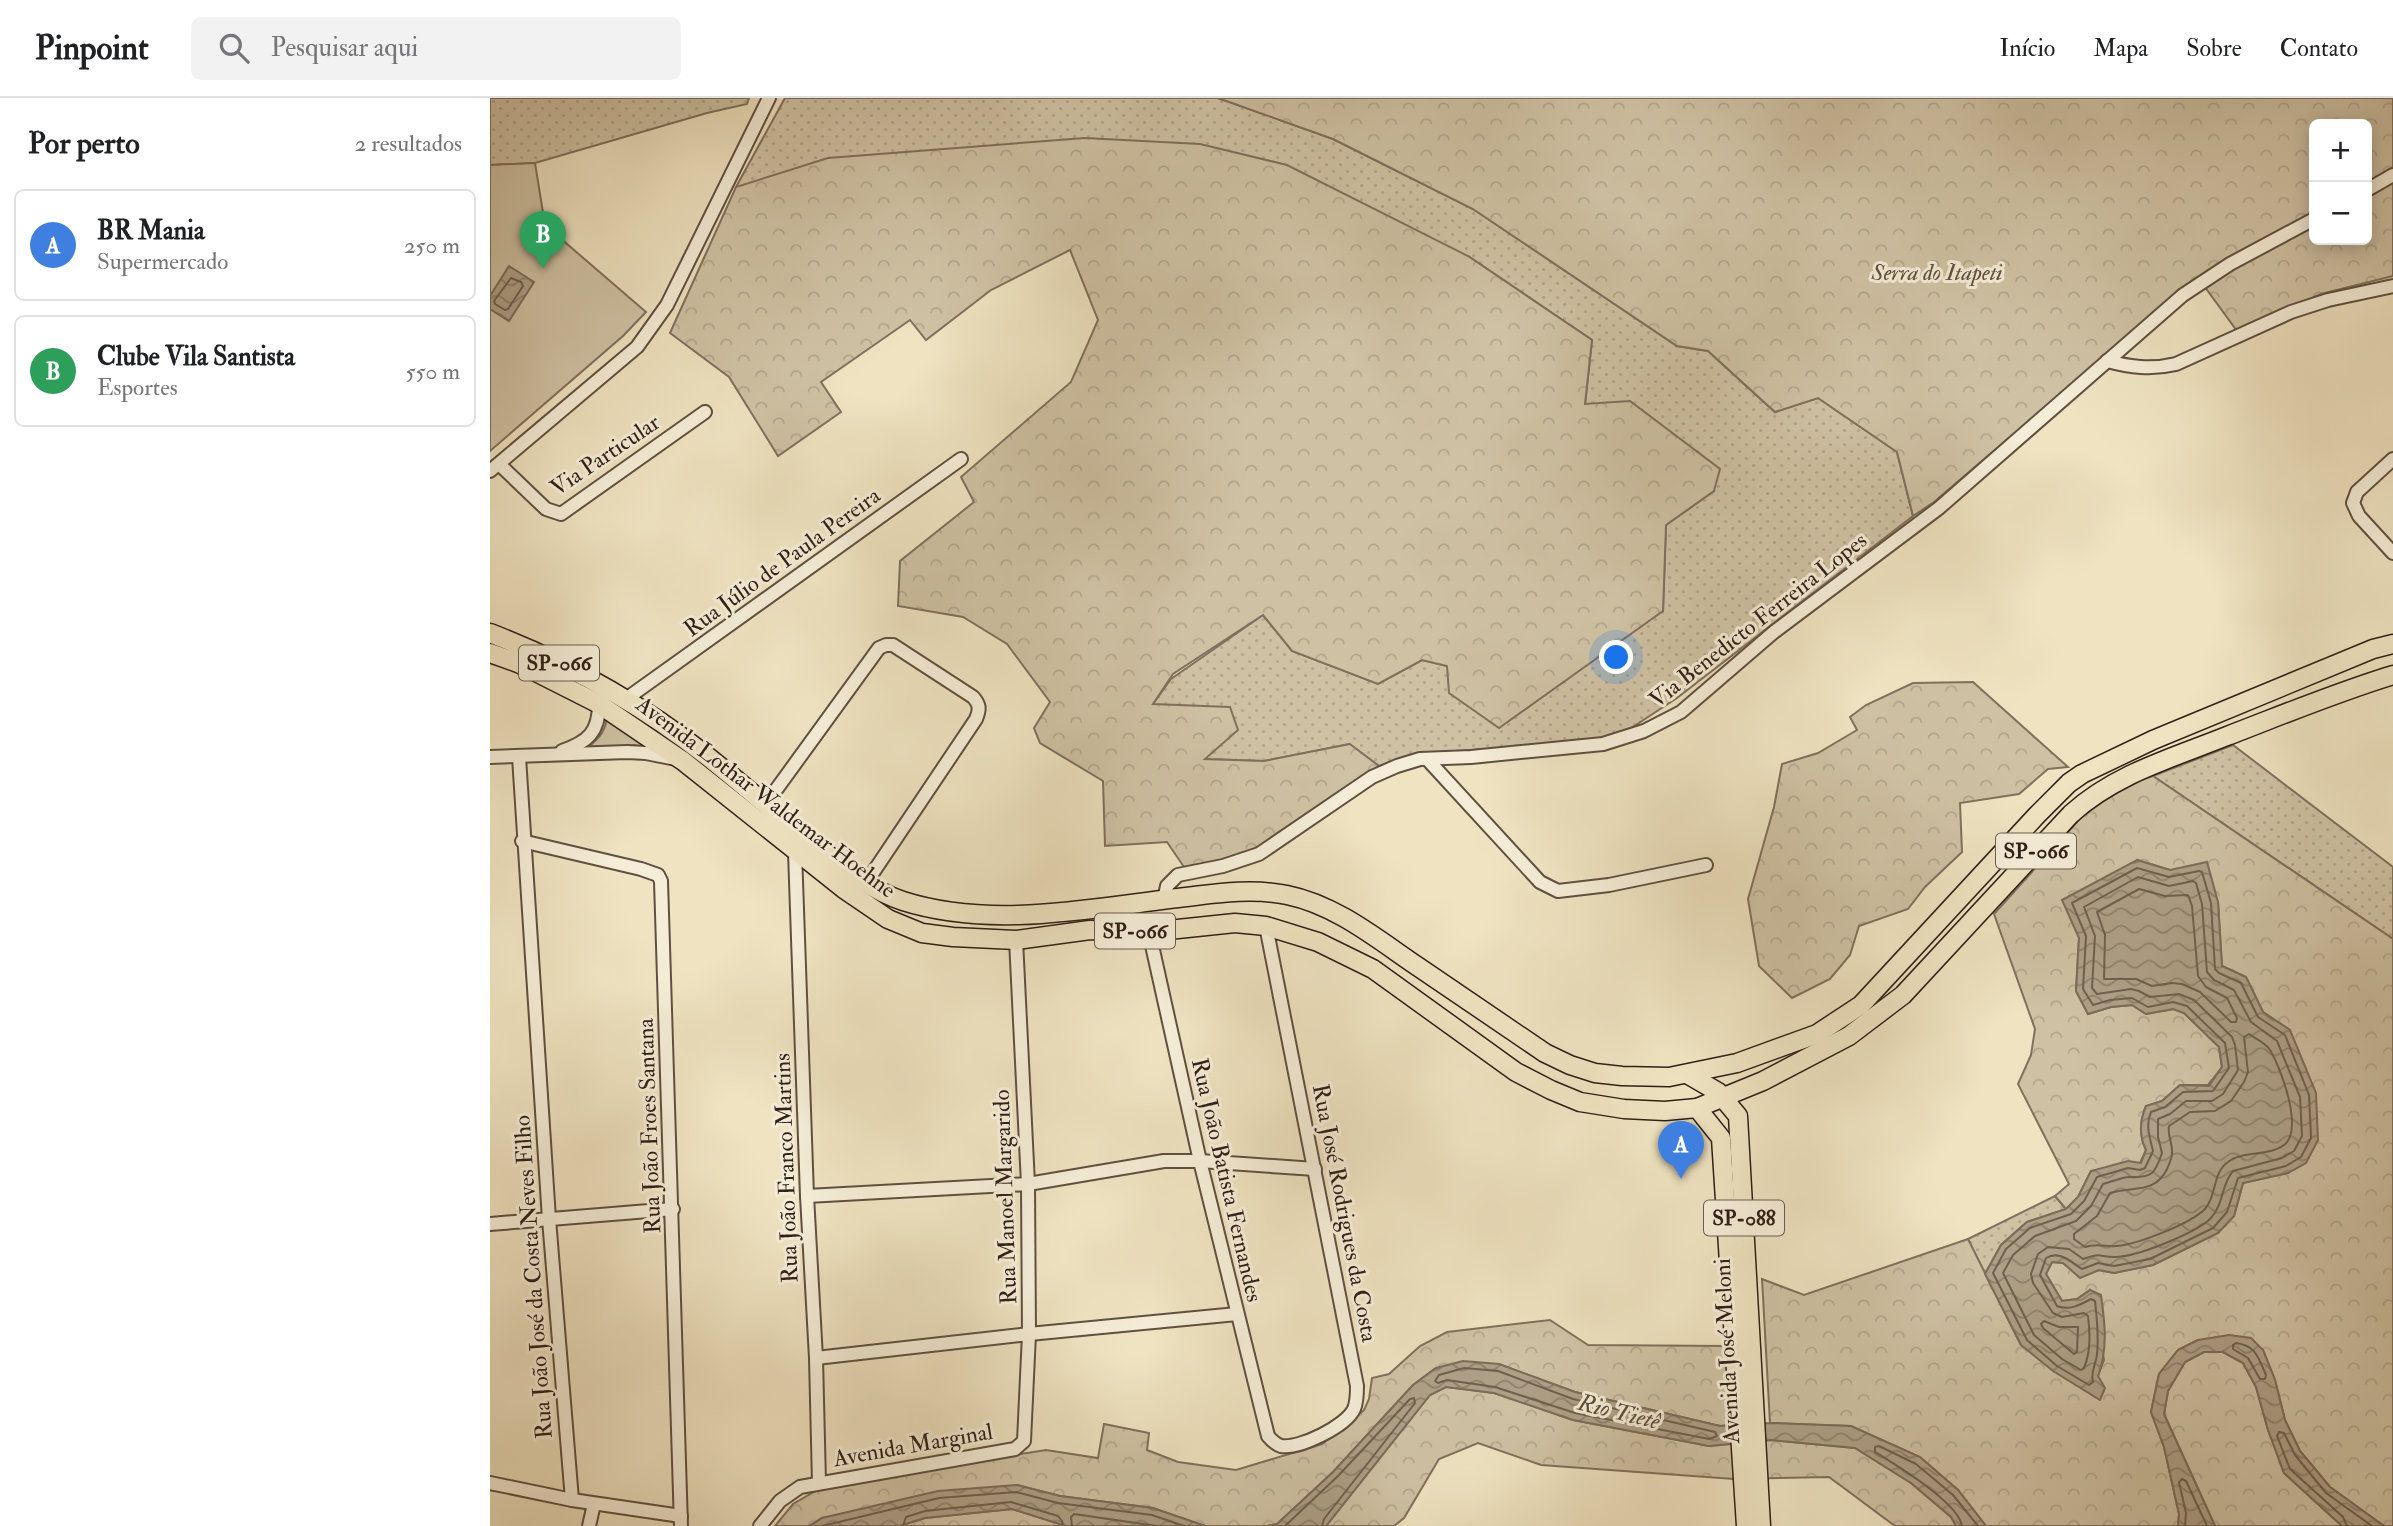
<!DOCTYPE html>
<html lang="pt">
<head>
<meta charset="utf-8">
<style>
  :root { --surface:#fff; --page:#f2f2f2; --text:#202124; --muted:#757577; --line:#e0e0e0; --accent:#7c3aed }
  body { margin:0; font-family:"IM FELL Double Pica",serif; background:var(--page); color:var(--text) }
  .controls { position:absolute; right:21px; top:21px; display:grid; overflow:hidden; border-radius:10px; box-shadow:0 4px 18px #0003 }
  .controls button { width:63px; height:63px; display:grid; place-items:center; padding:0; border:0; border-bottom:2px solid var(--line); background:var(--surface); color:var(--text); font:35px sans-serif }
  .you { position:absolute; left:1127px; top:560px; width:24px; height:24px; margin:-18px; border:5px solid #fff; border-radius:50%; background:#1a73e8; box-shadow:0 0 0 10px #1a73e833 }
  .badge { display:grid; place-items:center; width:46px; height:46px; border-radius:50%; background:var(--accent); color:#fff; font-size:23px; font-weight:700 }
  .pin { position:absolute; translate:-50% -58px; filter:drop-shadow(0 2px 4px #0008) }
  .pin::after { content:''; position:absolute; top:37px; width:24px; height:21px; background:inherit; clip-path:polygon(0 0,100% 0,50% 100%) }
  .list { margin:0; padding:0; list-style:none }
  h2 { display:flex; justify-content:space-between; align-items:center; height:91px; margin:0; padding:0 28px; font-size:30px }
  h2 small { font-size:23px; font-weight:400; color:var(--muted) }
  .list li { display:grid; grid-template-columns:46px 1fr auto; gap:21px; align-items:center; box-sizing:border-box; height:112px; margin:0 14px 14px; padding:0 14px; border:2px solid var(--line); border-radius:10px }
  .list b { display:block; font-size:26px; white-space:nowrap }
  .list p { margin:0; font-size:23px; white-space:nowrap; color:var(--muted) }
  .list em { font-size:23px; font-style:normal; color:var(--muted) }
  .icon { flex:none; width:38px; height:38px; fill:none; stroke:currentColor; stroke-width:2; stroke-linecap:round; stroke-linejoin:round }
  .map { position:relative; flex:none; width:1903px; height:1428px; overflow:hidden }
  header { display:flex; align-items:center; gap:42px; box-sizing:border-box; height:98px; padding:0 35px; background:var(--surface); border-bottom:2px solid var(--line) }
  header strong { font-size:33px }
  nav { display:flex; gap:38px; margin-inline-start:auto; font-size:24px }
  .search { width:490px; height:63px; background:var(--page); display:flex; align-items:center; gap:18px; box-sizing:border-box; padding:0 24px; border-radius:10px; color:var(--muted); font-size:26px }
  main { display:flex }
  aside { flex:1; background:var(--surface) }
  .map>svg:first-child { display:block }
</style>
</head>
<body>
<header>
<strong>Pinpoint</strong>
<div class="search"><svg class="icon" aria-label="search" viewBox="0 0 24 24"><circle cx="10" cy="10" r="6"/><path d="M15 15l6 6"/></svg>Pesquisar aqui</div>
<nav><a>Início</a><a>Mapa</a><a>Sobre</a><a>Contato</a></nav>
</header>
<main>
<aside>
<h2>Por perto<small>2 resultados</small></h2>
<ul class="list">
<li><span class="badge" style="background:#3f7fe0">A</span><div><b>BR Mania</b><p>Supermercado</p></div><em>250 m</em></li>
<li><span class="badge" style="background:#2e9e5b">B</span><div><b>Clube Vila Santista</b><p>Esportes</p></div><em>550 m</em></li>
</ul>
</aside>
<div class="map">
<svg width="1903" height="1428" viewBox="0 0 1903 1428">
  <defs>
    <pattern id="grass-dots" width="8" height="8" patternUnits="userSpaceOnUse" patternTransform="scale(1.75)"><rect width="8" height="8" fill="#cfc2a4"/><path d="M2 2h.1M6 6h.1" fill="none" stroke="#b2a68c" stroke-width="1.8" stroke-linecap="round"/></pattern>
    <pattern id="forest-crowns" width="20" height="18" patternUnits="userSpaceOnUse" patternTransform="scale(1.75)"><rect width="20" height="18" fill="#cfc2a4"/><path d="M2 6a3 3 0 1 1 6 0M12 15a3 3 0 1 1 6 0" fill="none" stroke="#b2a68c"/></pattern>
    <pattern id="water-waves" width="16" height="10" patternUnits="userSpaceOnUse" patternTransform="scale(1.75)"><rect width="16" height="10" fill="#aea087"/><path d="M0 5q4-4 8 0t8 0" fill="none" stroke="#8e826d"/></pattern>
  </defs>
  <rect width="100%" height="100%" fill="#efe3c1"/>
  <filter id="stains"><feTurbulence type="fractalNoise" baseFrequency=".00286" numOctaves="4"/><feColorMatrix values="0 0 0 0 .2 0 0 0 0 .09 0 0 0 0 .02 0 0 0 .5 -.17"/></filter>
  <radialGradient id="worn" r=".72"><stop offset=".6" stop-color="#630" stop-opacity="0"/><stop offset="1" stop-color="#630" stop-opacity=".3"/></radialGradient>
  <g fill="url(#grass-dots)" stroke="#80705d" stroke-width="2">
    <path d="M0 0H259L257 6 217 15 45 65 0 67Z"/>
    <path d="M295 0H728L843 41 983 111 1187 248 1218 253 1285 314 1328 300 1407 354 1423 418 1187 600 1132 636 1097 644 924 656 889 668 859 646 774 663 714 661 663 606 681 581 773 517 802 553 888 586 932 562 957 568 1173 513 1176 427 1224 393 1095 307 1102 242 978 158 246 89Z"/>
    <path d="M1743 647 1903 769V841L1663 678Z"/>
    <path d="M1565 1098 1576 1111 1537 1124 1511 1147 1495 1176 1478 1141Z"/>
  </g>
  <g fill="url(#forest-crowns)" stroke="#80705d" stroke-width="2" fill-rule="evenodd">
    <path d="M728 0H1903V178L1831 196 1747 233 1709 181 1682 200 1444 404 1423 418 1407 354 1328 300 1285 314 1218 253 1187 248 983 111 843 41ZM1824 26H1877V142H1824Z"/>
    <path d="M595 40 710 46 797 67 978 158 1102 242 1095 306 1140 303 1230 371 1224 393 1176 427 1173 513 1009 630 959 595 957 568 932 562 888 586 802 553 773 517 683 576 663 606 740 609 748 632 715 661 774 663 860 646 889 668 757 758 694 769 677 744 615 748 613 683 550 645 544 630 560 604 517 546 473 519 408 508 410 463 484 404 471 379 581 284 608 222 580 152 501 192 436 242 420 222 331 284 351 314 288 358 239 279 180 235 246 89 338 60Z"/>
    <path d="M1483 584 1578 669 1558 671 1529 696 1470 705 1472 754 1435 789 1418 811 1369 828 1360 857 1340 881 1302 900 1269 868 1258 801 1284 709 1292 666 1328 655 1367 632 1360 619 1376 607 1423 585Z"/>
    <path d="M1663 678 1903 841V1428H1894L1840 1389 1810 1353 1795 1322 1785 1282 1773 1252 1708 1242 1688 1252 1669 1276 1661 1314 1674 1349 1689 1416 1688 1428H1496L1468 1392 1430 1359 1361 1328 1280 1325 1272 1181 1314 1197 1478 1141 1531 1247 1608 1278 1614 1262 1600 1192 1587 1201 1572 1203 1556 1176 1562 1164 1573 1165 1590 1179 1609 1172 1624 1175 1663 1167 1728 1135 1744 1118 1753 1085 1798 1075 1800 932 1773 914 1756 879 1732 868 1728 804 1680 772 1647 762 1589 840 1586 893 1598 916 1621 909 1642 907 1656 916 1684 911 1694 915 1729 949 1732 969 1718 987H1690L1672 1003 1656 1008C1650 1022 1649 1038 1656 1052L1650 1065 1601 1073 1588 1099 1576 1111 1565 1098 1579 1086 1528 986 1541 957 1545 931 1504 816 1596 714C1615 698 1638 685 1663 678Z"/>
    <path d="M1060 1222 1098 1247 1236 1248 1241 1327 1230 1328 1085 1294 1009 1266 946 1270 923 1287 843 1374 787 1426 777 1428H715L663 1410 570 1398 527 1387 332 1420 319 1428H285L303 1406 336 1387 556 1352 608 1360 614 1326 659 1335 657 1352 688 1364 746 1372 832 1346 874 1312 879 1301 882 1280 899 1276 930 1248 957 1234Z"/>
    <path d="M1714 1254H1733L1753 1265 1766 1289 1778 1332 1794 1375 1852 1428H1725L1674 1316 1678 1293 1695 1264Z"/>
    <path d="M956 1289 1004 1295 1083 1322 1219 1348 1281 1342 1365 1350 1421 1385 1461 1419 1466 1428H1405L1339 1379 1244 1381 1051 1367 988 1345 949 1361 914 1420 904 1428H836L940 1297Z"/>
    <path d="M522 1411 576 1428H409L435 1420Z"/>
  </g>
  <g fill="#cfc2a4" stroke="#80705d" stroke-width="2">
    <path d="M45 65 55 127 156 214 133 238 0 353V67Z"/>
    <path d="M117 621 162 650 143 647 96 651C108 641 114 636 117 621Z"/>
  </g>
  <g fill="url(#water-waves)" stroke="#7c6c5a" stroke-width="2">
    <path d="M19 168 44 184 19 223 0 211V198Z"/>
    <path d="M1647 762 1680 772 1717 764 1728 804 1732 868 1756 879 1773 914 1800 932 1826 995 1828 1042 1816 1065 1798 1075 1753 1085 1744 1118 1728 1135 1663 1167 1624 1175 1609 1172 1590 1180 1573 1165 1562 1164 1556 1176 1572 1203 1587 1201 1600 1192 1611 1197C1615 1225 1618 1251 1608 1278L1615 1290 1610 1302 1563 1273 1531 1247 1495 1176 1511 1147 1537 1124 1576 1111 1588 1099 1601 1073 1638 1063 1651 1065 1656 1052C1649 1038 1650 1022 1656 1008L1672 1003 1690 987 1719 988 1732 969 1729 949 1694 915 1683 911 1656 916 1642 907 1621 909 1598 916 1586 893 1589 840 1572 802Z"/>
    <path d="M1739 1237 1761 1240 1773 1252 1785 1282 1795 1322 1810 1353 1840 1389 1894 1428H1852L1794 1375 1778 1332 1766 1289 1753 1265 1733 1254H1714L1695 1264 1678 1293 1674 1316 1725 1428H1688L1689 1416 1674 1349 1661 1314 1669 1276 1688 1252 1708 1242Z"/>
    <path d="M973 1263 1009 1266 1085 1294 1230 1328 1281 1325 1361 1328 1430 1359 1468 1392 1496 1428H1466L1461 1419 1421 1385 1365 1350 1281 1342 1219 1348 1083 1322 1004 1295 956 1289 940 1297 836 1428H777L787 1426 843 1374 923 1287 946 1270Z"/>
    <path d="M527 1387 570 1398 663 1410 715 1428H576L522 1411 435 1420 409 1428H320L332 1420 448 1393Z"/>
  </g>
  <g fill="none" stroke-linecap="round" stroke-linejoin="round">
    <g stroke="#6f604e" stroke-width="2">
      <path d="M21 180 31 184 33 188 18 211 15 212 5 206 4 203Z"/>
      <path d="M1647 770 1679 779 1709 773 1712 774 1721 805 1725 871 1729 875 1751 885 1768 919 1795 937 1819 997 1821 1040 1811 1059 1796 1068 1748 1080 1737 1114 1723 1130 1660 1161 1624 1168 1608 1165 1592 1171C1580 1164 1570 1152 1556 1160L1550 1177 1567 1208C1579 1213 1590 1207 1601 1201L1605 1203C1607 1221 1609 1238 1607 1256 1606 1267 1600 1274 1603 1284L1599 1287 1567 1268 1537 1242 1503 1175 1516 1151 1540 1130 1581 1116 1594 1103 1607 1079 1638 1070 1650 1072 1655 1070 1663 1053C1660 1040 1655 1027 1661 1014L1675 1009 1693 994 1723 993 1739 970 1735 945 1697 908 1683 904 1658 909 1642 900 1620 902 1603 907 1593 891 1596 838 1582 805Z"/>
      <path d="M1648 779 1679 788 1703 783 1706 785 1712 806 1717 874 1724 882 1744 892 1761 924 1787 943 1810 999 1812 1038 1804 1053 1792 1060 1743 1073C1731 1086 1734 1107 1720 1121 1705 1135 1647 1159 1625 1159 1609 1159 1612 1154 1593 1161L1579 1151 1558 1149 1548 1156 1541 1176 1543 1185 1563 1215 1572 1219 1594 1215 1598 1218C1600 1236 1601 1253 1594 1270L1591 1272 1572 1261 1544 1237 1513 1175 1523 1157 1545 1138 1586 1123 1601 1108 1613 1086C1621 1084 1632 1079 1640 1079 1662 1080 1665 1076 1672 1055L1668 1039V1021L1680 1016 1696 1003H1722L1733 996 1748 972 1745 947 1742 939 1704 902 1689 896 1660 899 1649 893 1641 891 1607 896 1602 890 1605 838 1594 809Z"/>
      <path d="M1649 791 1675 798 1698 797 1702 808 1708 878 1716 889 1737 900 1747 920 1746 924H1741L1710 894 1692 886 1682 885 1662 888 1646 881H1614L1615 837 1607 814Z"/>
      <path d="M1759 936C1766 941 1776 945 1780 952 1791 970 1814 1032 1794 1047 1778 1059 1753 1052 1738 1064 1722 1075 1727 1098 1715 1111 1700 1126 1648 1146 1627 1148 1615 1149 1607 1145 1595 1149L1584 1141V1136L1607 1118 1620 1095C1643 1088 1665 1096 1677 1071 1679 1066 1682 1061 1682 1055 1683 1045 1677 1038 1679 1028L1700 1014 1725 1013 1741 1003 1754 984 1758 974 1754 939Z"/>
      <path d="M1554 1223 1569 1229H1588L1587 1254 1584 1256 1553 1230 1551 1226Z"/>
      <path d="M1746 1245C1767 1248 1768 1260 1776 1277L1775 1281H1770L1758 1260 1743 1251V1247Z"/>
      <path d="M974 1270 1008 1273 1083 1301 1225 1334 1227 1338 1219 1341 1085 1315 1005 1289 957 1282 948 1285 945 1283 949 1277Z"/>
      <path d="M332 1428 449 1400 526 1394 568 1405 662 1417 694 1428"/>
      <path d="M413 1428 416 1419 435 1413 521 1404 568 1418 572 1423 573 1428"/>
      <path d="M582 1428 581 1419 584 1416 667 1428"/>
      <path d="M795 1428 848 1378 920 1301 924 1300 925 1305 834 1421 832 1428"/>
      <path d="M1472 1428C1469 1405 1406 1367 1385 1354V1349L1389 1348 1426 1366 1463 1397 1488 1428"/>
      <path d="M1695 1428 1696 1415 1689 1384 1692 1381 1696 1383 1717 1428"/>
      <path d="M1857 1428 1853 1419 1800 1371 1787 1338 1789 1334 1794 1335 1805 1357 1836 1395 1882 1428"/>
    </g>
    <defs>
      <g id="street">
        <path d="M1877 92 1903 77"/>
        <path d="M1617 263C1640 269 1661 272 1686 266L1801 214 1838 202 1903 188"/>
        <path d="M1903 361 1867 394 1863 405 1869 418 1903 455"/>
        <path d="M9 366 56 411 71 416 215 314"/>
        <path d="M0 373 147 249 177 207 279 0"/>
        <path d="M136 601 471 361"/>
        <path d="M72 653C98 644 109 634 109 606"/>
        <path d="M0 659 137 654 156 655 186 661"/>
        <path d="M29 659 59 1121 82 1402"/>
        <path d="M937 661 1050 784 1068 793 1119 787 1216 767"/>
        <path d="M275 707 389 550 396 547H403L483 599C490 607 490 611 486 621L376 785"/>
        <path d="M32 743 151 771 168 777 171 783 191 1428"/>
        <path d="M305 754 317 1098 326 1260 329 1385"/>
        <path d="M674 802 677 788 688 777 733 768 769 756 882 679 907 668 930 661 981 659 1113 646 1154 633 1191 614 1284 534 1449 410 1693 197 1740 166 1824 121"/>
        <path d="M659 834 710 1063 778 1338C782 1343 785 1346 791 1348 810 1351 856 1328 864 1311 867 1304 867 1296 867 1288L776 828"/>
        <path d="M317 1098 538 1086 674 1063H710L825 1071"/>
        <path d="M0 1126 183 1111"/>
        <path d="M326 1260 539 1236 747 1216"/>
        <path d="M0 1385 82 1402 191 1418"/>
        <path d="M99 1428 104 1406"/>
        <path d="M270 1428 290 1403 310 1389 525 1351 534 1343 539 1236 538 1086 526 842"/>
      </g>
      <g id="primary">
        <path d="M0 535C78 565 151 606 217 658 256 689 293 722 332 752 357 772 382 793 413 803 498 830 592 812 679 801 717 797 758 789 797 797 846 807 887 841 927 868 970 897 1013 926 1055 955L1080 967 1105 975 1132 978 1179 979 1247 965 1327 936 1371 907 1547 717 1579 685 1592 676 1663 642 1883 551 1903 546"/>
        <path d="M0 555 28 565 109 606 193 663 354 791 398 821 432 835 463 839 526 842 600 832 659 834 745 825 776 828 828 844 883 871 1026 974 1061 992 1090 1004 1134 1011 1175 1013 1207 1010 1273 983 1359 938 1413 897 1581 716C1625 676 1682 660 1737 638 1792 617 1847 594 1903 577"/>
        <path d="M1197 976 1228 994 1248 1018 1271 1428"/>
        <path d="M1207 1010 1231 1040 1256 1428"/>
      </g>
    </defs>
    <use href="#street" stroke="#605041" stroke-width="16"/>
    <use href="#primary" stroke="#301f16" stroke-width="21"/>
    <use href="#street" stroke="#f5edd7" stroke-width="12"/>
    <use href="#primary" stroke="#efe3c1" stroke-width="18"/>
  </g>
  <g text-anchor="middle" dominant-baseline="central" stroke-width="6" stroke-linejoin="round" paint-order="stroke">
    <g fill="#f5edd7" stroke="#6b5d50" stroke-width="2">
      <rect x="29" y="547.5" width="80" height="35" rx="5"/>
      <rect x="1506" y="735.5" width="80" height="35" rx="5"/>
      <rect x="605" y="815.5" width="80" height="35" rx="5"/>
      <rect x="1214" y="1102.5" width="80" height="35" rx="5"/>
    </g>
    <g font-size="21" font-weight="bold" fill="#301f16">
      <text x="69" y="565">SP-066</text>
      <text x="1546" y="753">SP-066</text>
      <text x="645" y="833">SP-066</text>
      <text x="1254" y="1120">SP-088</text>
    </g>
    <g font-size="23" font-style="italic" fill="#605041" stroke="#f5edd7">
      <text x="1447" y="174">Serra do Itapeti</text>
    </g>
    <g font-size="23" fill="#301f16" stroke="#f5edd7">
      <text transform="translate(115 357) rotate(-34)">Via Particular</text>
      <text transform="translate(292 464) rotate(-36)">Rua Júlio de Paula Pereira</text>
      <text transform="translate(1268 522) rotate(-38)">Via Benedicto Ferreira Lopes</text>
      <text transform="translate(276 699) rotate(37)">Avenida Lothar Waldemar Hoehne</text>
      <text transform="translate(159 1028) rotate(-92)">Rua João Froes Santana</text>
      <text transform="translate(296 1070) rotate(-92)">Rua João Franco Martins</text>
      <text transform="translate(737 1082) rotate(77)">Rua João Batista Fernandes</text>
      <text transform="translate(515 1099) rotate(-92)">Rua Manoel Margarido</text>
      <text transform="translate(855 1115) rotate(79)">Rua José Rodrigues da Costa</text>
      <text transform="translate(43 1179) rotate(-94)">Rua João José da Costa Neves Filho</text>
      <text transform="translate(1237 1253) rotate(-93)">Avenida José Meloni</text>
      <text transform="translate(423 1347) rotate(-10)">Avenida Marginal</text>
    </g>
    <g font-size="24" font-style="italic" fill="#5c4c3e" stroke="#f5edd7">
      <text transform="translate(1129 1314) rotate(14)">Rio Tietê</text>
    </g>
  </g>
  <rect width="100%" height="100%" filter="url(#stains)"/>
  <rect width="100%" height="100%" fill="url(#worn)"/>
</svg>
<div class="controls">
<button>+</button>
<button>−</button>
</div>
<div class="you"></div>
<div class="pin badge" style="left:1191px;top:1081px;background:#3f7fe0">A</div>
<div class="pin badge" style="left:53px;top:171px;background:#2e9e5b">B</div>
</div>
</main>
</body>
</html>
